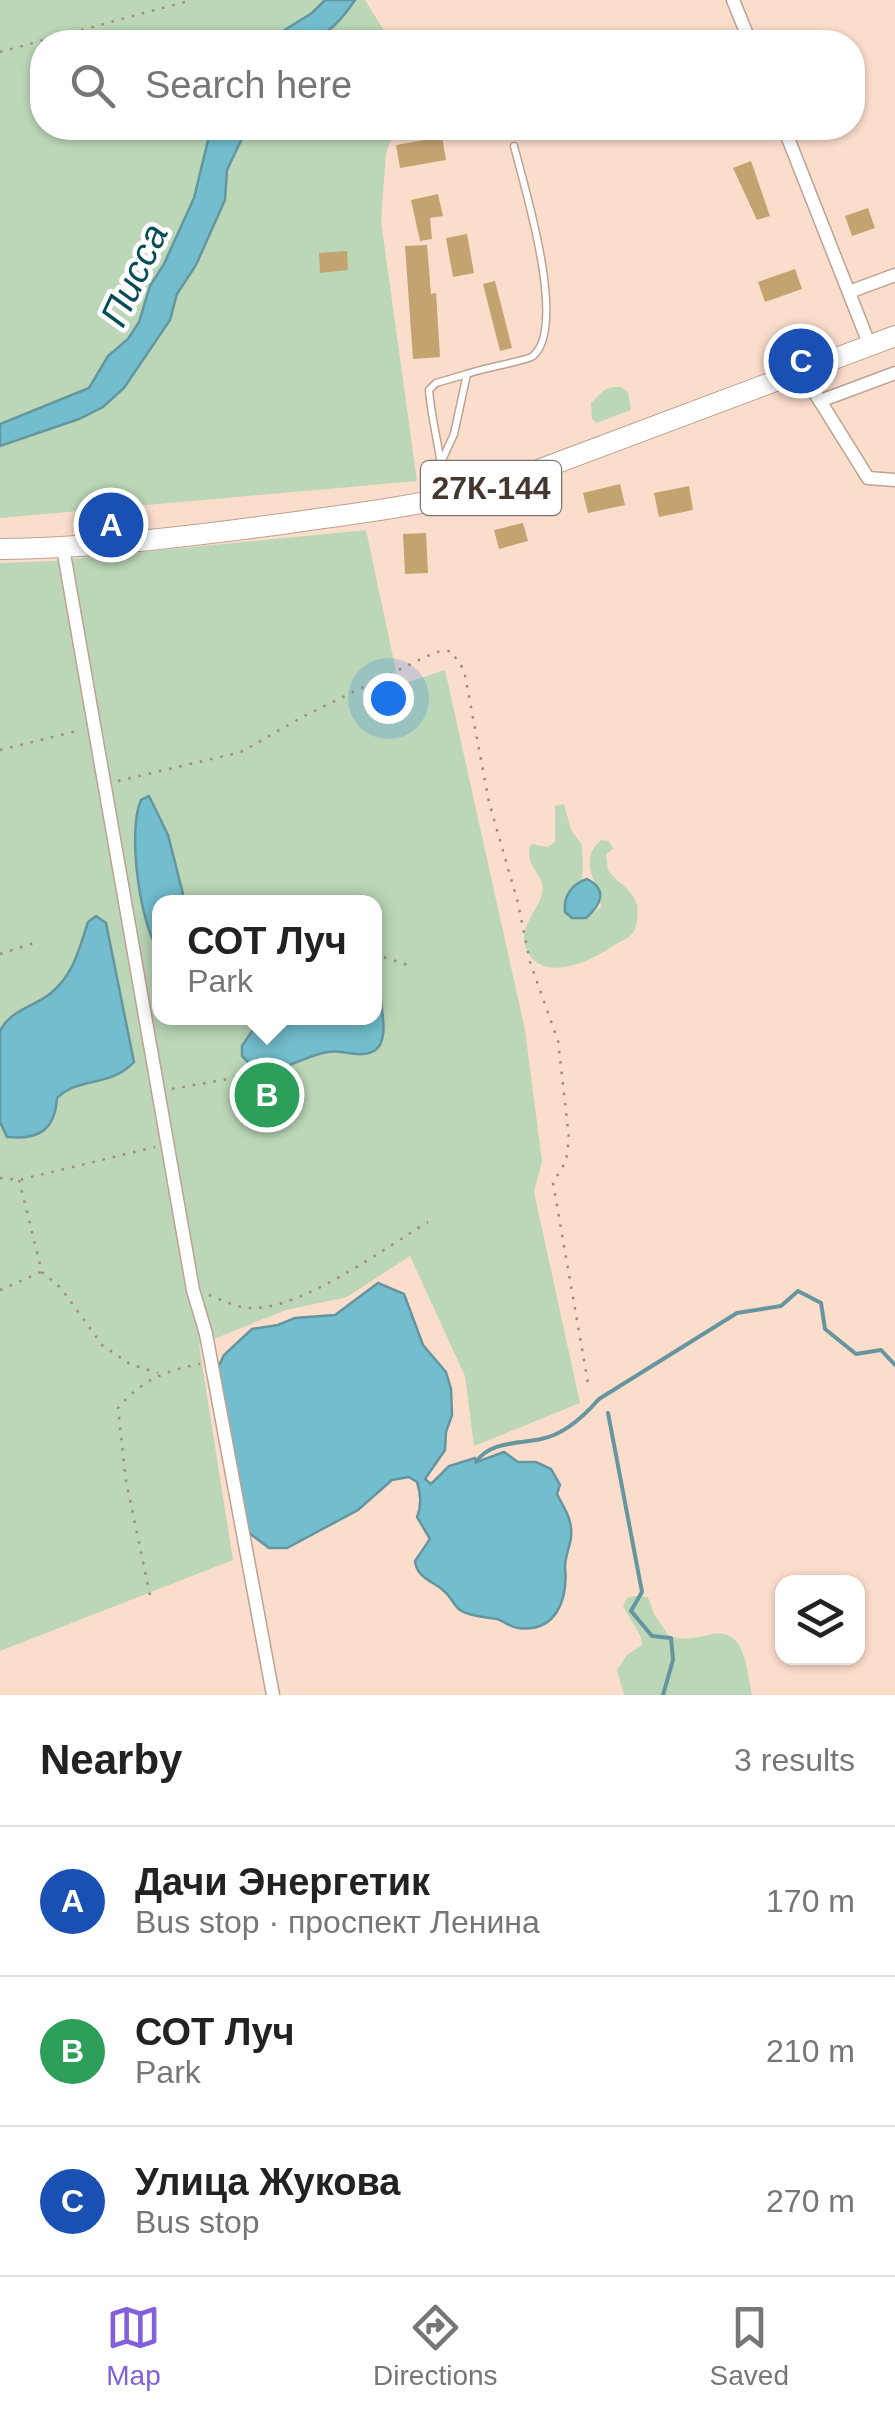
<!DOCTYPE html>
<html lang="en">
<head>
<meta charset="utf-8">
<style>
  :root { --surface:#fff; --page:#f2f2f2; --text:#222; --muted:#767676; --line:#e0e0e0; --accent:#8160db }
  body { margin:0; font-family:Helvetica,sans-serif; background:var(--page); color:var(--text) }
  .controls { position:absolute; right:30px; bottom:30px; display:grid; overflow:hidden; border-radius:20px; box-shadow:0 2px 8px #0004 }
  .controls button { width:90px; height:90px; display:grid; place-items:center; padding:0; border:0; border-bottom:2px solid var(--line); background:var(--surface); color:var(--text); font:50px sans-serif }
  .you { position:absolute; left:388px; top:698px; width:35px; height:35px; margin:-25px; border:8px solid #fff; border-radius:50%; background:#1a73e8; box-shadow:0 0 0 15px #1a73e833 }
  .badge { display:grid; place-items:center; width:65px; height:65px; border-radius:50%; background:var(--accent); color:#fff; font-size:32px; font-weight:700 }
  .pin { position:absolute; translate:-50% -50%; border:5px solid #fff; box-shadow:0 2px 10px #0006 }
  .popup { position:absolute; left:152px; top:895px; width:230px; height:130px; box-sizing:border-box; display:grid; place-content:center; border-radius:20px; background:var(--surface); filter:drop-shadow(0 2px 8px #0005); font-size:32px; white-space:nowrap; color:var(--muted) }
  .popup b { font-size:38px; color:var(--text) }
  .popup::after { content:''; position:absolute; left:50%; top:100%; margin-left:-20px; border:20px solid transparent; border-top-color:var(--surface) }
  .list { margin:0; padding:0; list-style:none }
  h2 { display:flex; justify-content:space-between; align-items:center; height:130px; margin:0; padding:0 40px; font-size:42px }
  h2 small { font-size:32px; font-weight:400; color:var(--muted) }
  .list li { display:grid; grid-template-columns:65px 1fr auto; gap:30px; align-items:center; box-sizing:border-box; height:150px; padding:0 40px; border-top:2px solid var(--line) }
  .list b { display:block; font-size:38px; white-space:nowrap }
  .list p { margin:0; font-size:32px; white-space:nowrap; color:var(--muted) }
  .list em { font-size:32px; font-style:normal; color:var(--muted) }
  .icon { flex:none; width:55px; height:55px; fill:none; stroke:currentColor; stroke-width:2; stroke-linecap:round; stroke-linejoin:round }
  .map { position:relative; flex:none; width:895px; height:1695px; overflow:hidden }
  .search { position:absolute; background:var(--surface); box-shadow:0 2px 8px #0004; left:30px; right:30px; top:30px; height:110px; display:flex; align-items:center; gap:25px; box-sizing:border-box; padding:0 35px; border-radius:40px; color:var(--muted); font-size:38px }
  .sheet { height:580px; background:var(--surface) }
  nav { display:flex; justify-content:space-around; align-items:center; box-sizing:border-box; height:140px; border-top:2px solid var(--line); background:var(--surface); font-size:28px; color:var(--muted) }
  nav a { display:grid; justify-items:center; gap:5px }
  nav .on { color:var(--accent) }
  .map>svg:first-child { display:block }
</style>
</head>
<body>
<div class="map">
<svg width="895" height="1695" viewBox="0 0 895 1695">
  <rect width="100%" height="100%" fill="#fbddcc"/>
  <g fill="#bbd7b7" fill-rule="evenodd">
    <path d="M0 0H365L391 42H42V128H395L386 154 381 221 417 481 0 518Z"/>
    <path d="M613 387H621L628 392 631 410 597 423 592 419 591 403 604 390Z"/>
    <path d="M366 530 399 685 445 670 525 1030 542 1161 534 1192 580 1403 474 1446 465 1376 410 1256 347 1297 286 1310 199 1345 233 1560 0 1651V563L52 561ZM160 902H374V1018H160Z"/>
    <path d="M564 804 571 830 582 845 583 863 582 881 565 901 564 910 570 917H588L601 907C600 883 576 862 601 840L609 841 613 849 606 854 608 870C617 883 633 889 637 905 638 912 638 922 635 929 631 939 620 941 611 947 590 962 537 986 525 945 520 927 537 911 542 894 547 875 522 866 531 844L548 847 555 842V806Z"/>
    <path d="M635 1596 648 1597 654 1614 669 1636C684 1640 692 1639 708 1635 747 1625 746 1670 752 1695H624L617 1670 627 1655 642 1645 641 1637 623 1606 627 1598Z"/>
  </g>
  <g fill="#73bece" stroke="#65969f" stroke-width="2.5">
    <path d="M325 0H355C326 42 313 43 265 42L312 13Z"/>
    <path d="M211 128H247L227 170 225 200 196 265 177 294 170 320 124 388 103 407 79 419 0 446V424L89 388 108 356 128 339 139 322 150 286 164 264 194 198Z"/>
    <path d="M149 796 168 835 185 902H160L159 951C140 925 127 831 141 800Z"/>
    <path d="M587 879C609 890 600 906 586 918H572L565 912C563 896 572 884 587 879Z"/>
    <path d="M96 916 106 923 134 1062C110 1088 79 1076 57 1098 55 1130 39 1140 7 1137L0 1122V1031C10 1010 34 1007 51 993 74 974 79 949 88 922Z"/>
    <path d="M375 995 381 1000C382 1014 389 1042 374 1051 359 1059 342 1049 328 1052 307 1055 289 1069 268 1069 256 1070 249 1064 242 1056V1046L261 1018H374Z"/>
    <path d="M378 1283 404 1294 423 1345 446 1372 451 1389 452 1415 446 1432 445 1450 425 1479 431 1484 449 1466 475 1458 477 1462 504 1452 518 1462H536L551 1469 560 1485 557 1494C564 1508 573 1520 571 1537 570 1547 565 1556 565 1567 568 1598 557 1633 518 1628 510 1627 504 1621 497 1619 486 1617 470 1617 460 1610 454 1606 451 1597 445 1592 434 1581 417 1579 415 1561L430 1539 417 1517C422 1505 421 1494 417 1482L409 1477 392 1480 358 1510 287 1548H269L248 1532 217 1370 224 1355 252 1329 278 1325 295 1318 335 1315Z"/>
  </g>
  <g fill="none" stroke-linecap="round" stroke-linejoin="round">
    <g stroke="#65969f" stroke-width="4">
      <path d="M608 1413 642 1592 631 1611 652 1636 671 1638 673 1660 663 1695"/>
      <path d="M476 1462C490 1441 519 1444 541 1439 563 1435 585 1415 599 1399L737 1313 781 1306 798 1291 821 1303 825 1329 856 1354 881 1350 895 1365"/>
    </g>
  </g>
  <g fill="#c3a370">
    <path d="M442 137 446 160 400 168 396 145Z"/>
    <path d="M751 161 770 216 757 220 733 168Z"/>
    <path d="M438 194 443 216 430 218 432 239 420 241 411 200Z"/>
    <path d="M868 208 875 228 852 236 845 216Z"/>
    <path d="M467 234 474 273 453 277 446 238Z"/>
    <path d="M427 245 431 294 436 293 440 357 413 359 405 246Z"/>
    <path d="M347 251 348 270 320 273 319 253Z"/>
    <path d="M795 269 802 289 765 302 758 282Z"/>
    <path d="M495 281 512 348 500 351 483 284Z"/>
    <path d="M620 484 625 505 588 513 583 493Z"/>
    <path d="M689 486 693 510 659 517 654 493Z"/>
    <path d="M523 523 528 541 499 549 494 530Z"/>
    <path d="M426 533 428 573 405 574 403 534Z"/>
  </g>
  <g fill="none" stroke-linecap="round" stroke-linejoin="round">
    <defs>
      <g id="lane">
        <path d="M443 458 454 434 467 374C482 368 527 361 533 356 568 326 524 186 514 146"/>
        <path d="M443 493C443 456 432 427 429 390L436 383 467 374"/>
      </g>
      <g id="street">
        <path d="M733 0 750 42"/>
        <path d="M784 128 870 346"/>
        <path d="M849 292 895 275"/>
        <path d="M801 371 820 401 895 373"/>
        <path d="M820 401 868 478 895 480"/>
        <path d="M63 548C105 796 151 1042 193 1290L206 1334 273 1695"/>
      </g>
      <path id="primary" d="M0 549C97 548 193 536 289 523 358 513 426 505 493 487L895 336"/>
    </defs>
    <use href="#lane" stroke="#bda191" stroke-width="9"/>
    <use href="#street" stroke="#bda191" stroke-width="15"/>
    <use href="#primary" stroke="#bda191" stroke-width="22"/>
    <g stroke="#9f8a7e" stroke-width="2.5" stroke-dasharray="2.5 8" stroke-linecap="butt">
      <path d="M0 52 192 0"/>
      <path d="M0 750 81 730"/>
      <path d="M118 781 241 752 306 715 421 659 436 652 451 651 464 670 489 802 518 903 530 962 558 1041 569 1138 566 1161 553 1183 588 1383"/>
      <path d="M0 954 40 941"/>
      <path d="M374 954 408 965"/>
      <path d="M172 1089 244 1076"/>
      <path d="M0 1178 19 1180 155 1147"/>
      <path d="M19 1180 42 1272 61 1288 102 1345 130 1364 158 1373"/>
      <path d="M0 1290 41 1272"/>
      <path d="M209 1295C222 1300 239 1309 254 1308 303 1308 385 1248 428 1222"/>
      <path d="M150 1595 126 1481 118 1408C142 1380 164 1371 200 1364"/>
    </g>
    <use href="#lane" stroke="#fff" stroke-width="6"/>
    <use href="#street" stroke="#fff" stroke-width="12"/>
    <use href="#primary" stroke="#fff" stroke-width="20"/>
  </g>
  <g text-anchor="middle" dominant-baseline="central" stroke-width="9" stroke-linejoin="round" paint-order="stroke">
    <rect fill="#fff" stroke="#7b736e" stroke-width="2.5" x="421" y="461" width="140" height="54" rx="8"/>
    <g font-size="32" font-weight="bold" fill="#433730">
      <text x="491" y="488">27К-144</text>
    </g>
    <g font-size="38" font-style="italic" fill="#074d58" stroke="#fff">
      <text transform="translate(134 275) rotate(-65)">Писса</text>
    </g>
  </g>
</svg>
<div class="controls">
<button><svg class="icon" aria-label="layers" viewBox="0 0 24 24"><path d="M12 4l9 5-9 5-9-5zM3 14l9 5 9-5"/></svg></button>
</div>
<div class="you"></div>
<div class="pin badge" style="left:111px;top:525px;background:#1a4fb4">A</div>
<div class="pin badge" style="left:267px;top:1095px;background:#2e9e5b">B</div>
<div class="popup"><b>СОТ Луч</b>Park</div>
<div class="pin badge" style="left:801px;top:361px;background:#1a4fb4">C</div>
<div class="search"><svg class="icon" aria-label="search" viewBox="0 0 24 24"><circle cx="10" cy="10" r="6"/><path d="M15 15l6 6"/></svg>Search here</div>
</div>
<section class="sheet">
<h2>Nearby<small>3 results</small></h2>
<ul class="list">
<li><span class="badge" style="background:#1a4fb4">A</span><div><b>Дачи Энергетик</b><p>Bus stop · проспект Ленина</p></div><em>170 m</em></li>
<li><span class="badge" style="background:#2e9e5b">B</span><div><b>СОТ Луч</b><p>Park</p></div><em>210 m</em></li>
<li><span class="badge" style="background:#1a4fb4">C</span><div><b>Улица Жукова</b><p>Bus stop</p></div><em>270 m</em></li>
</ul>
</section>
<nav>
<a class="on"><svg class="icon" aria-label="map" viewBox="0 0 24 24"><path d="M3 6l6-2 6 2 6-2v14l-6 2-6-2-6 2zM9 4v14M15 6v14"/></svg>Map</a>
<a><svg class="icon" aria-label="directions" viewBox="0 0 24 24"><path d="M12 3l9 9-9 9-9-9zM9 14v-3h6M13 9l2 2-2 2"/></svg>Directions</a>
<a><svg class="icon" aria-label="saved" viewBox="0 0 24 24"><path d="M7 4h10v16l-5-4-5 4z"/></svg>Saved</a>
</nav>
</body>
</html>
